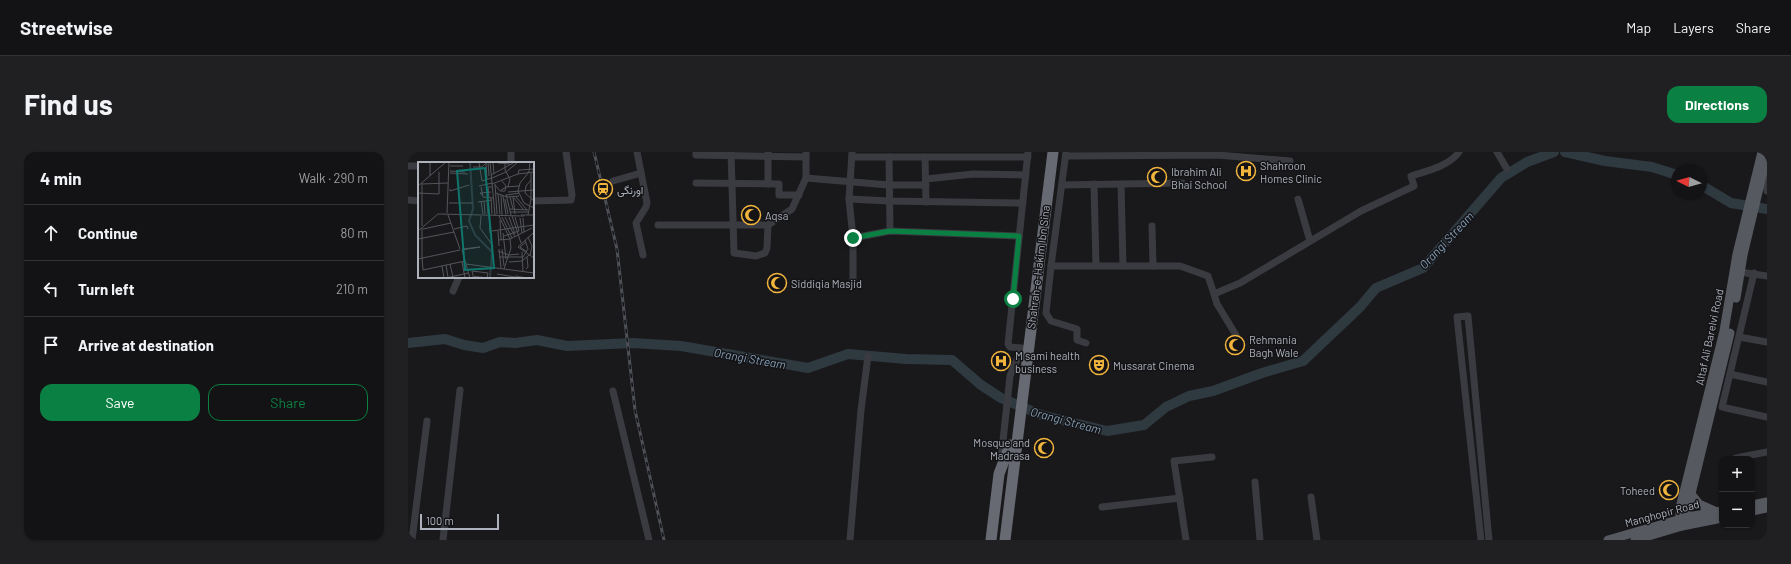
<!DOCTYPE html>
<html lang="en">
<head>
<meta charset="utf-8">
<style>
  :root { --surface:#131315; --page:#202022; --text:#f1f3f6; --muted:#9d9ea0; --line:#323234; --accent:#0b8043 }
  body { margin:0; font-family:Barlow,Vazirmatn,sans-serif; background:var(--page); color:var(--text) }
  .controls { position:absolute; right:12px; bottom:12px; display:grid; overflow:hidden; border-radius:8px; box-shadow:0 1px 3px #0004 }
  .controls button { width:36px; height:36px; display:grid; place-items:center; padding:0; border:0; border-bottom:1px solid var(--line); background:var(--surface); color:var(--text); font:20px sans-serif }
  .compass { position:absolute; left:1263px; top:12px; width:36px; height:36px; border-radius:50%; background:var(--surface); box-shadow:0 1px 3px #0004; rotate:275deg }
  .scale { position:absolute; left:12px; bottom:10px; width:79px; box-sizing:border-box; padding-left:4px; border:2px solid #acb1bb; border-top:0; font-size:11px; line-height:14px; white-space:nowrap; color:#acb1bb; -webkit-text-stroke:3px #141417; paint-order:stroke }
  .stop { position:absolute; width:12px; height:12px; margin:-9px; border:3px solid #0b8043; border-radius:50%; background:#fff }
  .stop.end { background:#0b8043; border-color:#fff; box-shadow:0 1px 4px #0008 }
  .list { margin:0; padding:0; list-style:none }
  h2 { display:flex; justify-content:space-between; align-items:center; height:52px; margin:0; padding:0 16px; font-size:17px }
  h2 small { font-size:13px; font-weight:400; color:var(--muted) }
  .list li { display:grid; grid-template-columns:26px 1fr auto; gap:12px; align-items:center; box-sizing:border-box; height:56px; padding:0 16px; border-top:1px solid var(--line) }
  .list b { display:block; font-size:15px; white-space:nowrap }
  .list em { font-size:13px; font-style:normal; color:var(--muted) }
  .actions { display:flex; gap:8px; padding:12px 16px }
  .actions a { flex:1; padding:9px 0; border:1px solid var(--accent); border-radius:12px; text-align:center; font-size:14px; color:var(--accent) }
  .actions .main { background:var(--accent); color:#fff }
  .icon { flex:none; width:22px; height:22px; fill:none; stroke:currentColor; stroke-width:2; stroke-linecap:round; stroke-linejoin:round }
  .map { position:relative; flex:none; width:1359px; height:388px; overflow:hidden; border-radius:12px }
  header { display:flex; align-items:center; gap:24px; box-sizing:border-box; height:56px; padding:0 20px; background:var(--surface); border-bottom:1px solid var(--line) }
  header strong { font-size:19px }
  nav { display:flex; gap:22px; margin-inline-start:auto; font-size:14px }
  .intro { display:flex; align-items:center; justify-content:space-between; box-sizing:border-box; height:96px; padding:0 24px }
  h1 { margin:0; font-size:28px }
  .button { padding:10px 18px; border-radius:12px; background:var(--accent); color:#fff; font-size:14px; font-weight:700 }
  main { display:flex; gap:24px; padding:0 24px }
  aside { flex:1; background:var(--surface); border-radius:12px; box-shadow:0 1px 3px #0004 }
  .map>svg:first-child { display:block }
</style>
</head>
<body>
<header>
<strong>Streetwise</strong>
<nav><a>Map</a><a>Layers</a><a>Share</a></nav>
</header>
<div class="intro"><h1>Find us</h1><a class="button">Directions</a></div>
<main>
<aside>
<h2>4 min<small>Walk · 290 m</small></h2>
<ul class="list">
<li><svg class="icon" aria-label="ahead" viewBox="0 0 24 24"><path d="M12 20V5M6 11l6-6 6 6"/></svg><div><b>Continue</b></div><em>80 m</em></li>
<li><svg class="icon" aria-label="left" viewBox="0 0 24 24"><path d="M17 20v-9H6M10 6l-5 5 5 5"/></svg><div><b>Turn left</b></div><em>210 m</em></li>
<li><svg class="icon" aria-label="arrive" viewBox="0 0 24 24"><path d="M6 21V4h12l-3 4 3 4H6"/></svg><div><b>Arrive at destination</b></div></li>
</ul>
<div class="actions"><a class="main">Save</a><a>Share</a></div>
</aside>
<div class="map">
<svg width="1359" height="388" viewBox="0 0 1359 388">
  <rect width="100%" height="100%" fill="#19191c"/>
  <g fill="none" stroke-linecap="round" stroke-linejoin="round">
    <g stroke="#2f3940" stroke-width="10">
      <path d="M1157 0 1197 9 1244 15 1269 23"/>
      <path d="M1293 33 1323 51 1359 57"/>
      <path d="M0 191 37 187 56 193 75 196 92 190 107 191 129 188 159 194 225 191 273 194 400 216 440 202 498 207 544 208 573 233 593 246 633 263 699 279 736 273 758 255 781 244 805 239 854 221 895 209 952 155 968 136 1015 116 1093 26 1119 10 1146 0"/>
    </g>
    <g stroke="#3a3b41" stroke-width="7">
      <path d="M229 0 239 51 238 55 228 71 235 103"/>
      <path d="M288 0V3L398 5"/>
      <path d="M323 0 326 101 348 104 357 101 359 96 360 73"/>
      <path d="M658 0 643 114 638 161 643 169 669 177V188L678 191"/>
      <path d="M1089 0 1099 17"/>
      <path d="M444 1 441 47 445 86V130"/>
      <path d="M658 4 809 3 882 9"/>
      <path d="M444 5H620"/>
      <path d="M481 5 482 79"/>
      <path d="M517 5 518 50"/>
      <path d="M103 11V0"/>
      <path d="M0 14H11"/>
      <path d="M1356 21 1359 39"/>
      <path d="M398 26 481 33H518"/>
      <path d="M518 27 565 22 618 23"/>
      <path d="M205 29 233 21"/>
      <path d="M288 31 371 32V43H391"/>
      <path d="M360 32V0"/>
      <path d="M686 32 688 114"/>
      <path d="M713 32 715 114"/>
      <path d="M654 33 774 31"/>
      <path d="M441 47 481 49 615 51"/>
      <path d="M890 47 902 89"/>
      <path d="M0 48 11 49"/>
      <path d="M125 49 163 48 164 43 158 0"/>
      <path d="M250 73H360L384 57 398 26V0"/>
      <path d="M744 74 745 114"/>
      <path d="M445 86 482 79 611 84"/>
      <path d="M643 114H772L800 124 806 142 832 131 953 59 1006 34 1003 24C1019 19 1041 14 1051 0"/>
      <path d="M1332 120 1359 124"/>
      <path d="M1346 121 1314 255 1359 265"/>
      <path d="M45 139 51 125"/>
      <path d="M806 142 809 152 828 183"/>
      <path d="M1331 185 1359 190"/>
      <path d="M1322 222 1359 230"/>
      <path d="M205 239 241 388"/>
      <path d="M1328 306 1359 300"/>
      <path d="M593 307 602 224 614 196 602 195 600 192 620 0"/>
      <path d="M847 330 852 388"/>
      <path d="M903 345 909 388"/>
      <path d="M694 355 772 346"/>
      <path d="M4 388 19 269"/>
      <path d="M35 388 52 238"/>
      <path d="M442 388 453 258 460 204"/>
      <path d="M778 388 766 309 804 305"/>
      <path d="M1073 388 1049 165 1060 164 1081 388"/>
    </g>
    <g stroke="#565960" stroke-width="9">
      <path d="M1328 146 1335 103 1357 11"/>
      <path d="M1283 342 1291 352 1307 359"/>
      <path d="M1344 353 1359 350"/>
      <path d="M1344 359 1359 356"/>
      <path d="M1282 372 1280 360 1281 350 1322 181"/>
      <path d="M1274 374 1272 363 1273 352 1316 179 1329 102 1354 0"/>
      <path d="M1200 388 1280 365 1314 359"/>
      <path d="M1227 388 1274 374 1314 366"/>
    </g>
    <g stroke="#676a72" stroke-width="11">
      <path d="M583 388 591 322 602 293"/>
      <path d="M597 388 645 0"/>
    </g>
    <defs>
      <path id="rail" d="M186 0 209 97 227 258 256 388"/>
    </defs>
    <use href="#rail" stroke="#4d5056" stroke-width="3"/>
    <use href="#rail" stroke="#141417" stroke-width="1.5" stroke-dasharray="4.5" stroke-linecap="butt"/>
  </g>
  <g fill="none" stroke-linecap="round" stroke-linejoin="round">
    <path stroke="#0b8043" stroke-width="5" d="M445 86 482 79 611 84 605 147"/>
  </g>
  <defs>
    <symbol id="hospital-ring" viewBox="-11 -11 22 22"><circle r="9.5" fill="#141417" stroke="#f1b43c" stroke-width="1.5"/><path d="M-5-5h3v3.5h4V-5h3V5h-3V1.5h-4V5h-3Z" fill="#f1b43c"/></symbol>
    <symbol id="mosque-ring" viewBox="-11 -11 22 22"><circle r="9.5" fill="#141417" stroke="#f1b43c" stroke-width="1.5"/><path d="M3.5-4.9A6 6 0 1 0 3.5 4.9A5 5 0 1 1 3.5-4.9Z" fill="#f1b43c"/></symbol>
    <symbol id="station-ring" viewBox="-11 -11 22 22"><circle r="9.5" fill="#141417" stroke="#f1b43c" stroke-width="1.5"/><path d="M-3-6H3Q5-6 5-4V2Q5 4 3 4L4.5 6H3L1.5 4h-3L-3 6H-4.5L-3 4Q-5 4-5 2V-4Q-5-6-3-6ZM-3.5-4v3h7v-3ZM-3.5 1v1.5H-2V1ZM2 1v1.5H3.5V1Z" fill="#f1b43c"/></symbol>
    <symbol id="theatre-ring" viewBox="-11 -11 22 22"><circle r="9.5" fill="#141417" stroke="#f1b43c" stroke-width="1.5"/><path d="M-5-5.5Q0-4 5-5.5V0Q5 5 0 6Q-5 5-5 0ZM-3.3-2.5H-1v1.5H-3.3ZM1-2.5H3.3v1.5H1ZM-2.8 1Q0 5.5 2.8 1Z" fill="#f1b43c"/></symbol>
  </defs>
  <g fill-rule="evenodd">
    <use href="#hospital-ring" x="827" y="8" width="22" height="22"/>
    <use href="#mosque-ring" x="738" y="14" width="22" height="22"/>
    <use href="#station-ring" x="184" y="26" width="22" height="22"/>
    <use href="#mosque-ring" x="332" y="52" width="22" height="22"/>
    <use href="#mosque-ring" x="358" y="120" width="22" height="22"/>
    <use href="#mosque-ring" x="816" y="182" width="22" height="22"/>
    <use href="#hospital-ring" x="582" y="198" width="22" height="22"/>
    <use href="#theatre-ring" x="680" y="202" width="22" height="22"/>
    <use href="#mosque-ring" x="625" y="285" width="22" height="22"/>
    <use href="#mosque-ring" x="1250" y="327" width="22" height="22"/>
  </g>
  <g text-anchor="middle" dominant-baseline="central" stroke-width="3" stroke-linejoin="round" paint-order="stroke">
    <g font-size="11" fill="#acb1bb" stroke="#141417" text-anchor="start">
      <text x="852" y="13">Shahroon<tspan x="852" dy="13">Homes Clinic</tspan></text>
      <text x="763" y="19">Ibrahim Ali<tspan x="763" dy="13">Bhai School</tspan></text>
      <text x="209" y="37">اورنگی</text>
      <text x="357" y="63">Aqsa</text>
      <text x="383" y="131">Siddiqia Masjid</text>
      <text x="841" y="187">Rehmania<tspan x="841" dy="13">Bagh Wale</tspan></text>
      <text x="607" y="203">M sami health<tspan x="607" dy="13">business</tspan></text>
      <text x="705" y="213">Mussarat Cinema</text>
      <text x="622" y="290" text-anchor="end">Mosque and<tspan x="622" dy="13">Madrasa</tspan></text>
      <text x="1247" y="338" text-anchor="end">Toheed</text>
    </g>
    <g font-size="11" fill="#acb1bb" stroke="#141417">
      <text transform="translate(630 115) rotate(-83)">Shahrah-e-Hakim Ibn Sina</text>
      <text transform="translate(1301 185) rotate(-78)">Altaf Ali Barelvi Road</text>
      <text transform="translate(1254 361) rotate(-15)">Manghopir Road</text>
    </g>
    <g font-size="12" font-style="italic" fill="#849eb5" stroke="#141417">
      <text transform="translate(1038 88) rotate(-47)">Orangi Stream</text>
      <text transform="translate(342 206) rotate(10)">Orangi Stream</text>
      <text transform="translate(658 268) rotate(15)">Orangi Stream</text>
    </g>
  </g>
  <g transform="translate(10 10)">
    <rect width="116" height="116" fill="#19191c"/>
    <path fill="none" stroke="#2f3940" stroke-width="2" d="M52 0 55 47 51 59 57 73 74 90 72 115"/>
    <path fill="none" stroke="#54565c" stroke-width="1" d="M12 0V14M68 0 69 17M70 0 71 14M72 0 77 53M75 0 76 12M87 0V8L92 17 90 25M112 0 111 10 102 21 100 29 106 41 116 46M61 1 64 19 74 16M80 1 92 2M32 4H45M55 5H64L68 1M32 9 47 10M32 11 50 12M100 12 101 8 116 7M73 13 97 0M74 16 88 10 100 0M113 18 108 24 107 31 116 39M4 22 30 21M74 22 100 12 116 10M77 22 79 52M77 23 82 29H87L88 24 84 19M0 24 28 0M61 24 74 21M63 25 65 35 75 36M32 27V29L51 23M83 28 88 25 101 24M90 30 116 28M0 31 21 32V10M78 31 89 35 101 34M80 32 82 52M88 32 93 53M64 33 62 31 73 30M83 33 84 53M89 33 101 31M85 34 88 53M71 35 70 25H74M92 35 95 47M95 35 97 52M98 35 109 48M73 36 74 52M96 36 105 47M87 37 90 52M63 39 65 52M66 39 67 52M69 39 70 52M60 40 74 38M31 41H55M92 47 110 48M92 50H110M29 51 31 0M30 53 42 87M103 53H116M110 53 113 37V11M63 54 62 66 75 84 73 87M71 54 72 71M81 54 92 77 93 86 86 107M94 54 103 81M84 55 94 76M87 55 97 75M91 55 97 72M102 56 104 71M105 56 106 70M82 58 83 78M4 64V21M4 66V96M5 67 33 61M36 67 49 64 50 67M0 69 20 52 106 54M74 69 116 63M80 69 81 84M116 70 100 85 116 96M85 71 88 97M86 74 101 69 97 55M110 75 114 84 112 94M0 77 36 70M81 78 92 77 114 66M108 80 102 85 109 90M81 87 83 106M84 87 86 104M44 88 62 85 44 87M44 88 52 116M80 89 91 93 101 92M104 90 105 109M81 95H105L110 87 107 78M4 96 5 108 47 99M0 97 42 88M44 100 47 116M91 100 104 99 111 93M32 102 35 115M48 102 116 111M28 103 30 115M24 104 26 116M108 107 110 105 109 95M79 112 97 115M55 113 54 109 70 111 69 116M54 114 70 116M97 114 109 116M28 116 50 111"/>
    <path fill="#0f766e" fill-opacity="0.15" stroke="#0f766e" stroke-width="2" d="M67 6 76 106 47 108 39 9Z"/>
    <rect width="116" height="116" fill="none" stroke="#acb1bb" stroke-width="2"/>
  </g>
</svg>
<div class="controls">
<button>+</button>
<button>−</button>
</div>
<svg class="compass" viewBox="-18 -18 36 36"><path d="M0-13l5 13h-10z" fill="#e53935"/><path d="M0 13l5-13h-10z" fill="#9d9ea0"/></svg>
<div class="scale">100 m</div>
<div class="stop" style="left:605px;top:147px"></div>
<div class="stop end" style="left:445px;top:86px"></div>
</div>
</main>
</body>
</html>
